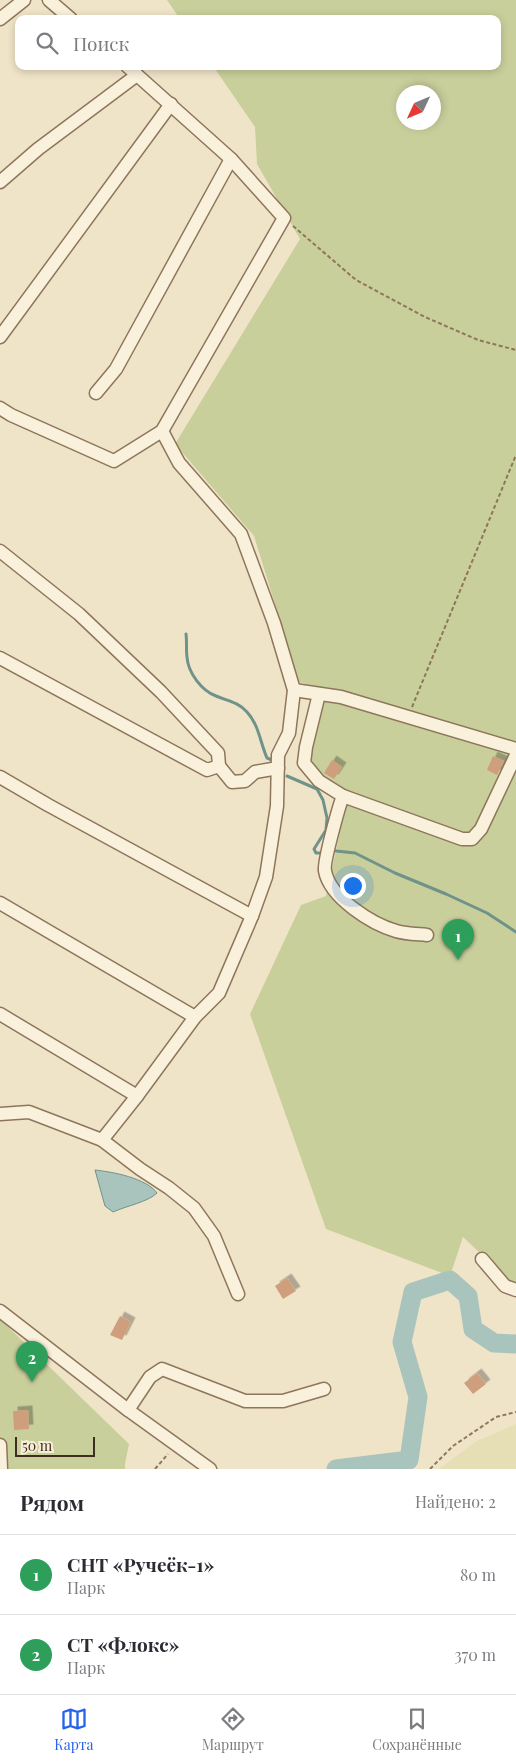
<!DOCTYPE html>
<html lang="ru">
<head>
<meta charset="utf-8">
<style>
  :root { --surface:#fff; --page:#f7f7f7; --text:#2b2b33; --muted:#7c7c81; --line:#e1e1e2; --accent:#2563eb }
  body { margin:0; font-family:"Playfair Display",serif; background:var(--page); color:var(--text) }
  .compass { position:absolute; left:396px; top:85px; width:45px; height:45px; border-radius:50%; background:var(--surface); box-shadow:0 2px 8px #0003; rotate:226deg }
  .scale { position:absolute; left:15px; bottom:12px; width:80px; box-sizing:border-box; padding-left:5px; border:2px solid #3d2e20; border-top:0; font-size:14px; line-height:18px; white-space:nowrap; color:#3d2e20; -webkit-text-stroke:4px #f7eed8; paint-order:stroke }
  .you { position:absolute; left:352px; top:885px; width:18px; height:18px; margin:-12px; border:4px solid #fff; border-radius:50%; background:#1a73e8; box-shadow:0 0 0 8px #1a73e833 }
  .badge { display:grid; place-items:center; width:32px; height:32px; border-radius:50%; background:var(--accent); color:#fff; font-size:16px; font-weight:700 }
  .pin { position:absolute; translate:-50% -41px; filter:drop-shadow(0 1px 2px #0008) }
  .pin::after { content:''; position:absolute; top:26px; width:18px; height:15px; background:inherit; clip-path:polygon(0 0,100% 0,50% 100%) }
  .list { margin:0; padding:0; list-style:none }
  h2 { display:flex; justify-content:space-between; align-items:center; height:65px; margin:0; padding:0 20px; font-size:21px }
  h2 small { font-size:16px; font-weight:400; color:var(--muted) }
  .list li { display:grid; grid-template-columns:32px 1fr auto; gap:15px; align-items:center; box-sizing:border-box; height:80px; padding:0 20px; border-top:1px solid var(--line) }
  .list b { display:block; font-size:19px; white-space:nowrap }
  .list p { margin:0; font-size:16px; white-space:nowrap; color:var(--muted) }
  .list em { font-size:16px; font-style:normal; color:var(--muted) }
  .icon { flex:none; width:28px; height:28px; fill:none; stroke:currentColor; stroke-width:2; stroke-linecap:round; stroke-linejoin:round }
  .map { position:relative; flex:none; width:516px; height:1469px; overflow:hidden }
  .search { position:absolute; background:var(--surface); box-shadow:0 2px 8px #0003; left:15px; right:15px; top:15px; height:55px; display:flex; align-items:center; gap:12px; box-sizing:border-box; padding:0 18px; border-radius:10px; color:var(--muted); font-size:19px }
  .sheet { height:225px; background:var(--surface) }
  nav { display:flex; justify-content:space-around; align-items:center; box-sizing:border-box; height:70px; border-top:1px solid var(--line); background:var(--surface); font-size:14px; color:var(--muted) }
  nav a { display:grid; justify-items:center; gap:2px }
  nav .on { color:var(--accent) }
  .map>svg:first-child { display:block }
</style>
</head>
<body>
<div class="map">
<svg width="516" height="1469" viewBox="0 0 516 1469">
  <defs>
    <filter id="shadow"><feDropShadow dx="4.5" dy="-4.5" stdDeviation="0" flood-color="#0004"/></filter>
  </defs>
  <rect width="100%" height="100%" fill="#f0e4c8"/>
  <path fill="#e6deb5" d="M516 1424V1469H439L475 1442Z"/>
  <g fill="#c9cf9b" fill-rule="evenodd">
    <path d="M167 0H516V746L299 682 254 536 175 444 300 239 257 164 255 127 213 66H497V19H180ZM404 92H434V122H404Z"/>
    <path d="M322 696 516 752V1284L515 1286 463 1237 450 1276 326 1229 250 1014 301 905 326 896 349 791C330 786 319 775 310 759Z"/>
    <path d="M0 1319 129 1444 125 1464V1469H0Z"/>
  </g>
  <path fill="#a9c4bc" stroke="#6f938a" d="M95 1170C113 1172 146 1178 157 1193 148 1202 126 1206 113 1212L105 1206Z"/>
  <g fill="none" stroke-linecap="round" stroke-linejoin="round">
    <g stroke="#6f938a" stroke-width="3">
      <path d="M186 634C187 642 186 650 187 657 188 673 202 691 216 696 228 701 238 702 247 712 259 725 260 742 267 758L272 760"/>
      <path d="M287 776 317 789 323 800 327 818 326 830 314 849 316 853H325"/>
      <path d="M336 851 355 853 395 873 446 894 487 913 516 932"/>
    </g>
    <path stroke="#a9c4bc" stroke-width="19" d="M336 1469 409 1460 418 1397 402 1342 413 1292 450 1280 468 1296 473 1329 494 1343 516 1344"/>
  </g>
  <g fill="#cf9f7d" filter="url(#shadow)">
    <path d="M493 756 504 761 497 775 487 770Z"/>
    <path d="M332 760 342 767 334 779 324 773Z"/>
    <path d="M287 1278 296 1291 283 1299 275 1286Z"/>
    <path d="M120 1316 131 1322 122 1340 110 1335Z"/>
    <path d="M477 1373 486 1384 473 1394 464 1383Z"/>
    <path d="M28 1410 29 1429 14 1430 13 1411Z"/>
  </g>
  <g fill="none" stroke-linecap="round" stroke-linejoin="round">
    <defs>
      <g id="minor">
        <path d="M49 0 71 19"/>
        <path d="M0 19 24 0"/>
        <path d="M0 182 38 149 137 75"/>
        <path d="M0 337 171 104"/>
        <path d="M96 393 116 369 231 159"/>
        <path d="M0 408 11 415 114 461 162 431 284 218 231 159 127 66"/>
        <path d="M0 551 79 614 161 692 218 753 219 766 207 770 0 658"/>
        <path d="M294 690 341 697 516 749"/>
        <path d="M319 694 306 747 304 763 319 781 343 796 462 839H472L481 829 516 755"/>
        <path d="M219 766 232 782 245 781 255 772 278 768"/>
        <path d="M0 777 48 805 252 916"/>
        <path d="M343 796C339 806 323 863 325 871 330 898 372 924 396 931 406 934 417 934 427 935"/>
        <path d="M0 903 195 1017"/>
        <path d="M0 1014 137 1096"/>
        <path d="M0 1114 29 1112 102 1140 140 1169 169 1188 194 1208 214 1236 238 1294"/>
        <path d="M102 1140 137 1096 195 1017 219 993 252 916 266 877 277 806 278 755 289 733 294 690 274 623 241 534 179 463 162 431"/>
        <path d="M482 1259 505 1286 516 1290"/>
        <path d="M0 1311 128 1410 210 1469"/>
        <path d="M128 1410 150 1377 162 1369 245 1401H283L324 1389"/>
        <path d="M0 1445 1 1469"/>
      </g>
    </defs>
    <use href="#minor" stroke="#8d765c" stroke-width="15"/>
    <g stroke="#8d765c" stroke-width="2" stroke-dasharray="4 2.5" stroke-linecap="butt">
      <path d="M293 226 356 280 425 317 478 340 516 350"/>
      <path d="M412 707 516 455"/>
      <path d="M155 1469 168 1454"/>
      <path d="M430 1469 453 1446 496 1417 516 1412"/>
    </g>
    <use href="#minor" stroke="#faf1dc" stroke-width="12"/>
  </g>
</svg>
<svg class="compass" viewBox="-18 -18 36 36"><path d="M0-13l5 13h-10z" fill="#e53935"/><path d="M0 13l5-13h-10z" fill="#7c7c81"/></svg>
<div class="scale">50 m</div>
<div class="you"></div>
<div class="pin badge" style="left:458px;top:960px;background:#2e9e5b">1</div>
<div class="pin badge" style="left:32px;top:1382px;background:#2e9e5b">2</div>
<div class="search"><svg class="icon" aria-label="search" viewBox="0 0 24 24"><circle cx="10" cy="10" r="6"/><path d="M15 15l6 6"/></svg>Поиск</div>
</div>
<section class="sheet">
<h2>Рядом<small>Найдено: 2</small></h2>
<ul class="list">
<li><span class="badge" style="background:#2e9e5b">1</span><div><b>СНТ «Ручеёк-1»</b><p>Парк</p></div><em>80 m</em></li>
<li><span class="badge" style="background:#2e9e5b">2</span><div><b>СТ «Флокс»</b><p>Парк</p></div><em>370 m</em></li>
</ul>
</section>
<nav>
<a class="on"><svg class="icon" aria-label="map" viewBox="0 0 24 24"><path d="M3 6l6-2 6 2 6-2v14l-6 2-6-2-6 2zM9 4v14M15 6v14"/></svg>Карта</a>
<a><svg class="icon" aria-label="directions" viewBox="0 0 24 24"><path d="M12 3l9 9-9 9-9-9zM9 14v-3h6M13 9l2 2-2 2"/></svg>Маршрут</a>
<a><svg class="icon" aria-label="saved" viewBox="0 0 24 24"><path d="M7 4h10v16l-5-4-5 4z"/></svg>Сохранённые</a>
</nav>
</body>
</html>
